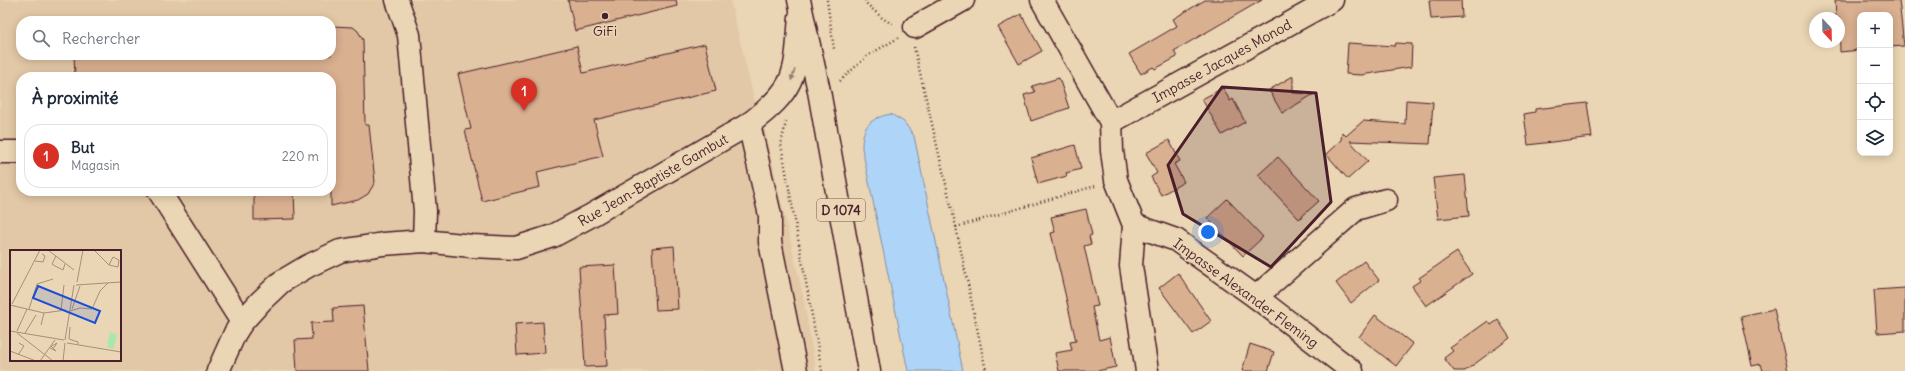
<!DOCTYPE html>
<html lang="fr">
<head>
<meta charset="utf-8">
<style>
  :root { --surface:#fff; --page:#f2f2f3; --text:#1f2937; --muted:#747a83; --line:#e0e1e3; --accent:#d93025 }
  body { margin:0; font-family:Delius,sans-serif; background:var(--page); color:var(--text) }
  .controls { position:absolute; right:12px; top:12px; display:grid; overflow:hidden; border-radius:8px; box-shadow:0 2px 10px #0003 }
  .controls button { width:36px; height:36px; display:grid; place-items:center; padding:0; border:0; border-bottom:1px solid var(--line); background:var(--surface); color:var(--text); font:20px sans-serif }
  .compass { position:absolute; left:1809px; top:12px; width:36px; height:36px; border-radius:50%; background:var(--surface); box-shadow:0 2px 10px #0003; rotate:158deg }
  .you { position:absolute; left:1208px; top:232px; width:14px; height:14px; margin:-10px; border:3px solid #fff; border-radius:50%; background:#1a73e8; box-shadow:0 0 0 6px #1a73e833 }
  .badge { display:grid; place-items:center; width:26px; height:26px; border-radius:50%; background:var(--accent); color:#fff; font-size:13px; font-weight:700 }
  .pin { position:absolute; translate:-50% -33px; filter:drop-shadow(0 1px 2px #0008) }
  .pin::after { content:''; position:absolute; top:21px; width:14px; height:12px; background:inherit; clip-path:polygon(0 0,100% 0,50% 100%) }
  .list { margin:0; padding:0; list-style:none }
  h2 { display:flex; justify-content:space-between; align-items:center; height:52px; margin:0; padding:0 16px; font-size:17px }
  h2 small { font-size:13px; font-weight:400; color:var(--muted) }
  .list li { display:grid; grid-template-columns:26px 1fr auto; gap:12px; align-items:center; box-sizing:border-box; height:64px; margin:0 8px 8px; padding:0 8px; border:1px solid var(--line); border-radius:16px }
  .list b { display:block; font-size:15px; white-space:nowrap }
  .list p { margin:0; font-size:13px; white-space:nowrap; color:var(--muted) }
  .list em { font-size:13px; font-style:normal; color:var(--muted) }
  .icon { flex:none; width:22px; height:22px; fill:none; stroke:currentColor; stroke-width:2; stroke-linecap:round; stroke-linejoin:round }
  .map { position:relative; flex:none; width:1905px; height:371px; overflow:hidden }
  .search { position:absolute; background:var(--surface); box-shadow:0 2px 10px #0003; left:16px; top:16px; width:320px; height:44px; display:flex; align-items:center; gap:10px; box-sizing:border-box; padding:0 14px; border-radius:16px; color:var(--muted); font-size:15px }
  .panel { position:absolute; background:var(--surface); box-shadow:0 2px 10px #0003; left:16px; top:72px; width:320px; height:124px; border-radius:16px }
  .map>svg:first-child { display:block }
</style>
</head>
<body>
<div class="map">
<svg width="1905" height="371" viewBox="0 0 1905 371">
  <rect width="100%" height="100%" fill="#ead6b4"/>
  <filter id="ink" filterUnits="userSpaceOnUse"><feTurbulence type="fractalNoise" baseFrequency=".025" numOctaves="2"/><feDisplacementMap in="SourceGraphic" scale="8" xChannelSelector="R" yChannelSelector="G"/><feConvolveMatrix kernelMatrix="1 2 1 2 8 2 1 2 1" color-interpolation-filters="sRGB"/></filter>
  <g filter="url(#ink)">
    <path fill="#e2c8a6" fill-rule="evenodd" d="M0 0H730L756 106 764 126 803 295 816 371H0ZM21 21H331V55H21ZM21 77H331V191H21ZM11 251H120V360H11Z"/>
    <path fill="#aed5f8" stroke="#868ca6" d="M891 114 904 122 914 136 963 371H908L862 148C862 127 869 118 891 114Z"/>
    <g fill="#d9b090" stroke="#4a1f2b">
      <path d="M568 0H676L677 6 575 31Z"/>
      <path d="M1205 0H1262L1174 51 1177 57 1155 69 1153 67 1141 74 1129 54 1177 26 1173 19Z"/>
      <path d="M1429 0H1461L1462 17 1431 19Z"/>
      <path d="M1835 0H1899L1904 46 1890 47V15H1860V50L1840 52 1839 18H1836Z"/>
      <path d="M1021 14 1042 51 1019 64 998 27Z"/>
      <path d="M331 26 353 27 358 31 363 40 365 125H369L375 182 368 194 358 200 331 206V77H75L74 55H331Z"/>
      <path d="M1348 43 1395 46 1396 43 1412 44 1411 67 1361 75 1346 74Z"/>
      <path d="M705 44 716 91 594 120 603 156 537 172 540 187 482 201 465 130 471 129 458 74 577 46 583 73Z"/>
      <path d="M1293 76V93L1314 94 1282 113 1269 90Z"/>
      <path d="M1059 78 1069 108 1031 121 1024 95 1035 92 1032 86Z"/>
      <path d="M1223 88 1230 101 1233 99 1245 122 1222 135 1202 99Z"/>
      <path d="M1406 100 1433 102 1430 144 1350 141 1368 161 1348 179 1326 154 1341 140 1342 132 1346 136 1363 121 1405 124Z"/>
      <path d="M1587 103 1592 137 1528 145 1524 114 1535 112V109Z"/>
      <path d="M1169 140 1180 161 1174 164 1184 182 1161 195 1151 177 1157 173 1146 153Z"/>
      <path d="M1075 145 1081 169 1066 173 1067 176 1038 184 1031 158Z"/>
      <path d="M1278 157 1319 201 1299 219 1258 175Z"/>
      <path d="M1465 175 1469 216 1438 219 1433 178Z"/>
      <path d="M254 191H294L295 219 254 220Z"/>
      <path d="M1227 199 1263 237 1243 256 1207 218Z"/>
      <path d="M1086 209 1092 235 1089 236 1091 244 1084 246 1098 306 1092 307 1099 340 1110 337 1116 367 1097 371H1059L1055 353 1072 350 1070 342 1076 341 1051 233 1055 232 1051 217Z"/>
      <path d="M674 246 678 309 656 310 652 248Z"/>
      <path d="M1457 252 1472 274 1426 306 1412 286 1421 280 1419 278Z"/>
      <path d="M1364 261 1379 280 1351 303 1336 283Z"/>
      <path d="M615 265 618 314 604 315 607 366 585 367 579 267Z"/>
      <path d="M1178 273 1211 321 1193 334 1159 288Z"/>
      <path d="M1905 288V331L1877 333 1874 290Z"/>
      <path d="M363 306 369 371H297L295 340 312 339 311 323 334 322 333 308Z"/>
      <path d="M1774 309 1788 371H1763L1761 364 1752 366 1746 338 1741 316Z"/>
      <path d="M1375 315 1413 344 1396 366 1359 337Z"/>
      <path d="M1498 320 1510 338 1465 371H1454L1444 358 1453 351 1450 348 1488 321 1491 325Z"/>
      <path d="M543 322 545 353 517 355 515 324Z"/>
      <path d="M1250 344 1274 352 1268 371H1242Z"/>
    </g>
    <g fill="none" stroke-linecap="round" stroke-linejoin="round">
      <defs>
        <g id="minor">
          <path d="M397 0 409 35 425 211 424 241"/>
          <path d="M1042 0 1111 122 1112 151 1116 180 1134 225 1131 266 1147 371"/>
          <path d="M915 27 963 0"/>
          <path d="M1111 122 1332 0"/>
          <path d="M749 124 770 215V242L796 371"/>
          <path d="M0 152H21"/>
          <path d="M159 191 242 322"/>
          <path d="M1134 225 1176 240 1256 297 1352 371"/>
          <path d="M1256 297 1356 209 1386 200"/>
          <path d="M218 371 235 333 242 322 261 301 281 282 308 266 340 251 383 244 424 241 472 246 516 248 553 236 590 216 749 124C798 87 795 75 800 17"/>
        </g>
        <path id="major" d="M799 0 819 91 869 371"/>
      </defs>
      <use href="#minor" stroke="#4a1f2b" stroke-width="25"/>
      <use href="#major" stroke="#4a1f2b" stroke-width="25"/>
      <g stroke="#4a1f2b" stroke-width="2.5" stroke-dasharray="1 3" stroke-linecap="butt">
        <path d="M827 0 834 49"/>
        <path d="M865 0 866 3 882 18 894 25"/>
        <path d="M914 47 956 227 986 371"/>
        <path d="M840 81 867 56 898 38"/>
        <path d="M786 122 781 144 822 371"/>
        <path d="M956 227 1095 186"/>
      </g>
      <use href="#minor" stroke="#ead6b4" stroke-width="22"/>
      <use href="#major" stroke="#ead6b4" stroke-width="22"/>
    </g>
    <defs><path id="oneway-solid" d="M-6-.8H1V-3.2L6.5 0L1 3.2V.8H-6Z"/></defs>
    <use fill="#9a7a70" href="#oneway-solid" transform="translate(793 75) rotate(109)"/>
  </g>
  <path fill="#4a1f2b" fill-opacity="0.2" stroke="#4a1f2b" stroke-width="3" stroke-linejoin="round" d="M1222 87 1316 93 1331 202 1271 267 1183 214 1168 165Z"/>
  <circle fill="#4a1f2b" stroke="#ead6b4" stroke-width="1.5" cx="605" cy="16" r="4"/>
  <g text-anchor="middle" dominant-baseline="central" stroke-width="3" stroke-linejoin="round" paint-order="stroke">
    <rect fill="#ead6b4" stroke="#7a5654" stroke-width="1" x="817" y="199" width="48" height="22" rx="3"/>
    <g font-size="13" font-weight="bold" fill="#4a1f2b">
      <text x="841" y="210">D 1074</text>
    </g>
    <g font-size="14" fill="#4a1f2b" stroke="#ead6b4">
      <text x="605" y="31">GiFi</text>
    </g>
    <g font-size="14" fill="#4a1f2b" stroke="#ead6b4">
      <text transform="translate(1222 61) rotate(-29)">Impasse Jacques Monod</text>
      <text transform="translate(653 180) rotate(-30)">Rue Jean-Baptiste Gambut</text>
      <text transform="translate(1246 293) rotate(36)">Impasse Alexander Fleming</text>
    </g>
  </g>
  <g transform="translate(10 250)">
    <rect width="111" height="111" fill="#ead6b4"/>
    <path d="M100 82 107 85 103 99 97 97Z" fill="#a8e7ae"/>
    <path fill="none" stroke="#aa8d7d" stroke-width="1" d="M38 0 64 20M84 0 99 15 108 17 109 10 103 7 99 15M46 6 42 14 45 16 53 20 55 14M25 11 33 12 35 6 32 4M67 32 73 0M66 35 111 32M2 54 30 0M0 55 34 63 56 60M19 59 27 34 43 29M62 59 70 36M51 60 54 35M60 61 70 58 82 59 90 41 98 33M31 75 34 63M60 77 59 89 68 92V94M0 81 54 90M7 81 17 59M7 83 43 111M15 83 26 65M55 90 64 35M57 93 111 102M42 96 47 93 43 99M40 98 46 101 41 96M0 101 26 111M8 105 14 96 9 93M30 111 45 90M53 111 55 93"/>
    <path fill="#1d4ed8" fill-opacity="0.15" stroke="#1d4ed8" stroke-width="2" d="M28 36 90 61 85 73 23 48Z"/>
    <rect width="111" height="111" fill="none" stroke="#4a1f2b" stroke-width="2"/>
  </g>
</svg>
<div class="controls">
<button>+</button>
<button>−</button>
<button><svg class="icon" aria-label="locate" viewBox="0 0 24 24"><circle cx="12" cy="12" r="6"/><path d="M12 2v4M12 18v4M2 12h4M18 12h4"/></svg></button>
<button><svg class="icon" aria-label="layers" viewBox="0 0 24 24"><path d="M12 4l9 5-9 5-9-5zM3 14l9 5 9-5"/></svg></button>
</div>
<svg class="compass" viewBox="-18 -18 36 36"><path d="M0-13l5 13h-10z" fill="#e53935"/><path d="M0 13l5-13h-10z" fill="#747a83"/></svg>
<div class="you"></div>
<div class="pin badge" style="left:524px;top:111px">1</div>
<div class="search"><svg class="icon" aria-label="search" viewBox="0 0 24 24"><circle cx="10" cy="10" r="6"/><path d="M15 15l6 6"/></svg>Rechercher</div>
<section class="panel">
<h2>À proximité<small></small></h2>
<ul class="list">
<li><span class="badge">1</span><div><b>But</b><p>Magasin</p></div><em>220 m</em></li>
</ul>
</section>
</div>
</body>
</html>
